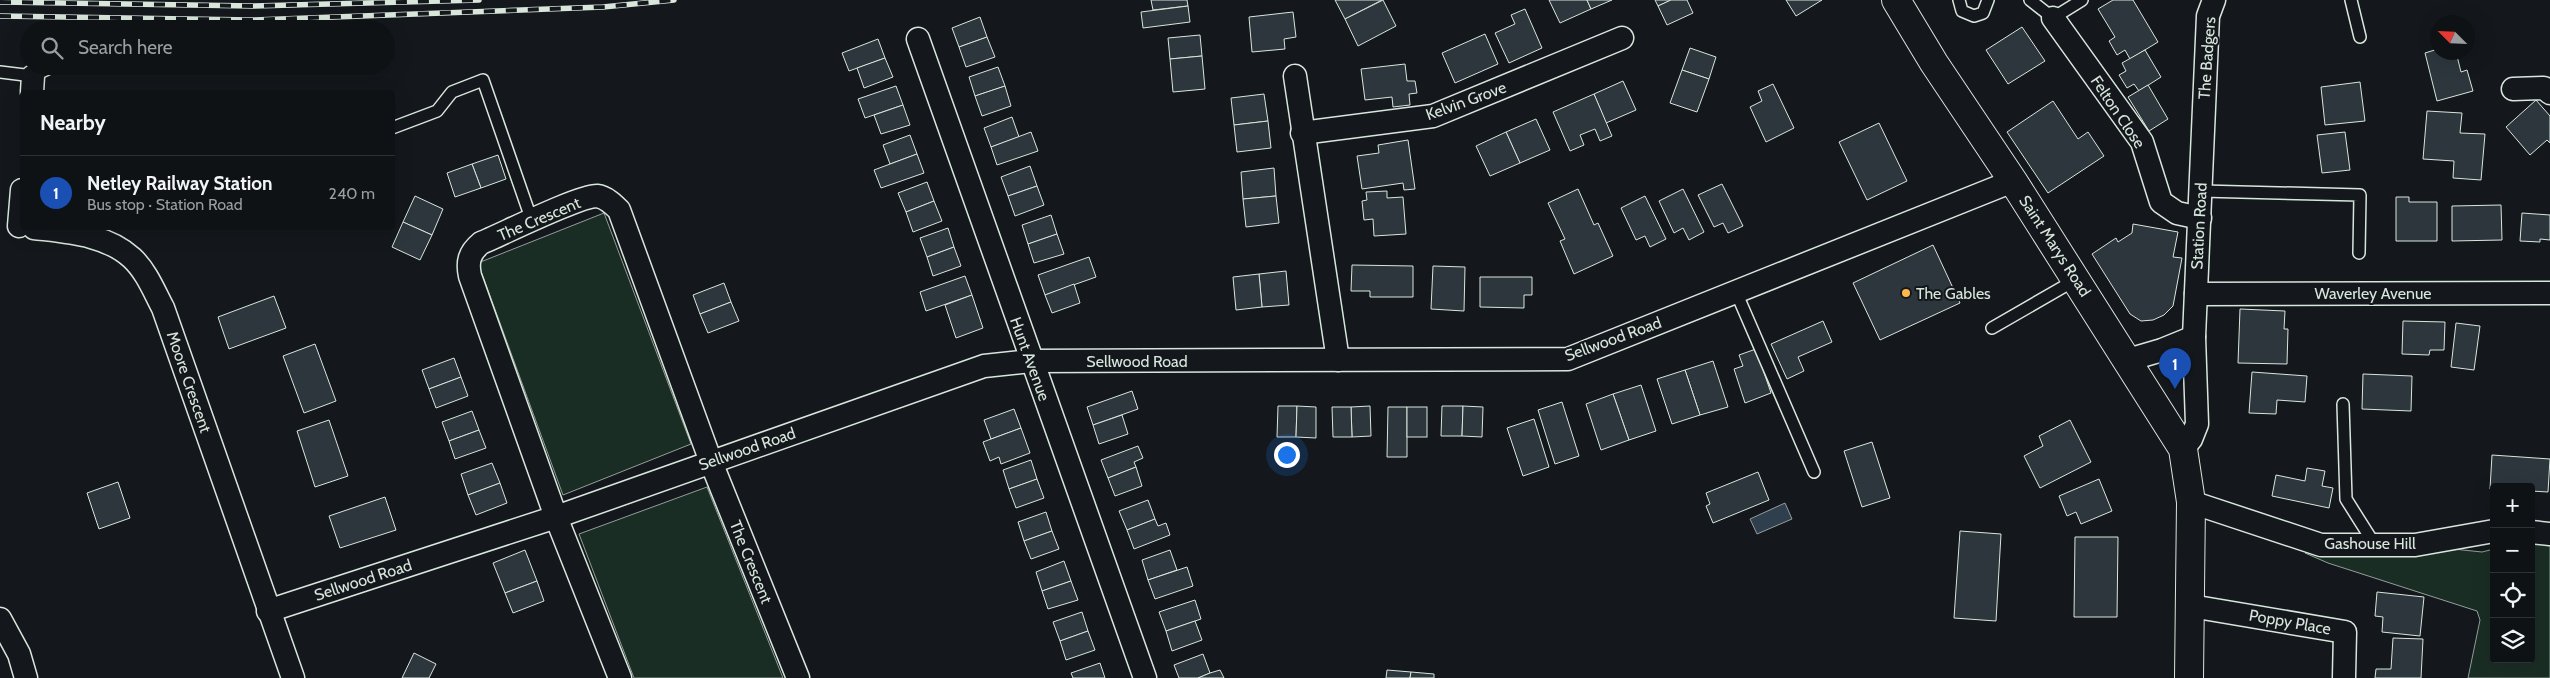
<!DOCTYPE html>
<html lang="en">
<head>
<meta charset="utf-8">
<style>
  :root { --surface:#0f1215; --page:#181b1e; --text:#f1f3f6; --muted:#9b9ea0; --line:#2f3234; --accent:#db2777 }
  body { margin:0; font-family:Cabin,sans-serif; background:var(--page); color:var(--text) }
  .controls { position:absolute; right:15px; bottom:15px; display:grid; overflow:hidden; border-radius:5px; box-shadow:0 5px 20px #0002 }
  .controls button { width:45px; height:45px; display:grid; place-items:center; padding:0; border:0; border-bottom:1px solid var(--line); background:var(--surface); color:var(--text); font:25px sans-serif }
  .compass { position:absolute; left:2430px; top:15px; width:45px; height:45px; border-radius:50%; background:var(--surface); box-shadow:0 5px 20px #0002; rotate:294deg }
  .you { position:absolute; left:1286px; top:454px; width:18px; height:18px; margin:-12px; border:4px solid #fff; border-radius:50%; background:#1a73e8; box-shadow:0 0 0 8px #1a73e833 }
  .badge { display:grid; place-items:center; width:32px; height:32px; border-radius:50%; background:var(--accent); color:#fff; font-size:16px; font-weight:700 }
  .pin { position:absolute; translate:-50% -41px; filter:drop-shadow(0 1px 2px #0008) }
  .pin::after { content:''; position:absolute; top:26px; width:18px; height:15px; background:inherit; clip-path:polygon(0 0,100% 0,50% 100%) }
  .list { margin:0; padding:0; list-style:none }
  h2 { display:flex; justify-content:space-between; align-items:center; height:65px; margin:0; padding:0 20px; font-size:21px }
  h2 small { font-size:16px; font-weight:400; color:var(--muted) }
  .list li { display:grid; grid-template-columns:32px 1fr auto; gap:15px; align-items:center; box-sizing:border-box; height:75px; padding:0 20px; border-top:1px solid var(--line) }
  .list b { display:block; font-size:19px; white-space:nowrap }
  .list p { margin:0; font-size:16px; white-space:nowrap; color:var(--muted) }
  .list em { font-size:16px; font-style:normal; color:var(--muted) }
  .icon { flex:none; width:28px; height:28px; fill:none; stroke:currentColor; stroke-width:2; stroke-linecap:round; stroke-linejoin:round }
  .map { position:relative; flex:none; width:2550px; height:678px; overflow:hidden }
  .search { position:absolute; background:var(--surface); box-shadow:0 5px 20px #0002; left:20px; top:20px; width:375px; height:55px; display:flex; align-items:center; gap:12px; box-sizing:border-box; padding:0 18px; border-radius:28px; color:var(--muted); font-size:19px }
  .panel { position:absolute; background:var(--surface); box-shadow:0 5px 20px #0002; left:20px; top:90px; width:375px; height:140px; border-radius:5px }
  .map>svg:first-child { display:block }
</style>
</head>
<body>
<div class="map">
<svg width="2550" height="678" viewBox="0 0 2550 678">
  <rect width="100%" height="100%" fill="#14181c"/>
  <g fill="#1a2d24" stroke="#939e99">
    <path d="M604 213 691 444 563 495 478 263Z"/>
    <path d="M707 487 783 678H634L579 534Z"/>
    <path d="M2550 534V678H2468L2480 620 2477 611 2328 563 2305 553 2321 545H2415L2482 552 2494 549V659H2531V539Z"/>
  </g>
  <path fill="#2f3f4d" stroke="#939e99" d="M1785 503 1792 519 1757 534 1750 519Z"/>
  <g fill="#2c363c" stroke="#d8e6dc">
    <path d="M1151 0H1187L1188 6 1153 10Z"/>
    <path d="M1335 0H1382L1345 19Z"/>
    <path d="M1383 0 1396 26 1358 46 1345 19Z"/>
    <path d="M1549 0H1587L1591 9 1560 23Z"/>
    <path d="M1587 0H1612L1591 9Z"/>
    <path d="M1655 0H1671L1658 6Z"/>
    <path d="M1671 0H1687L1693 13 1667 25 1658 6Z"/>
    <path d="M1786 0H1822L1796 16Z"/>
    <path d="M2113 0H2133L2158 42 2130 59 2125 50 2117 55 2109 41 2115 37 2098 9Z"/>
    <path d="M1188 6 1190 22 1143 28 1141 12Z"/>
    <path d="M1525 9 1542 48 1509 63 1495 33 1515 24 1511 15Z"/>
    <path d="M1293 12 1296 37 1284 39 1285 49 1252 52 1249 17Z"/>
    <path d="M980 17 987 37 959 47 952 28Z"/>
    <path d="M2022 27 2045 61 2008 84 1986 50Z"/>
    <path d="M1485 34 1498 64 1455 83 1442 53Z"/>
    <path d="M1200 35 1202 56 1170 59 1168 38Z"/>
    <path d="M987 37 995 57 966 67 959 47Z"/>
    <path d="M878 39 885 58 849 71 842 53Z"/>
    <path d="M1690 48 1716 57 1709 79 1682 70Z"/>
    <path d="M2438 49V52H2456L2461 72 2467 70 2473 91 2437 101 2425 53Z"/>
    <path d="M2145 50 2161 77 2139 91 2134 84 2127 88 2119 75 2126 71 2122 63Z"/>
    <path d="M1202 56 1205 89 1173 92 1170 59Z"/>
    <path d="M885 58 893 77 864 88 857 68Z"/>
    <path d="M1405 64 1407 81H1415L1417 93 1409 94 1410 105 1393 107 1392 97 1365 100 1361 69Z"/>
    <path d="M998 67 1005 86 975 96 969 77Z"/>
    <path d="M1682 70 1709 79 1697 112 1670 103Z"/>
    <path d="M1623 81 1636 110 1606 123 1594 94Z"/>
    <path d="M2360 82 2365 121 2325 125 2321 87Z"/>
    <path d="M1773 84 1794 128 1766 142 1750 107 1762 101 1758 91Z"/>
    <path d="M2148 85 2168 119 2149 131 2128 97Z"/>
    <path d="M896 86 903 105 865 118 858 99Z"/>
    <path d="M1005 86 1011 106 982 116 975 96Z"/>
    <path d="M1264 94 1268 121 1234 125 1231 98Z"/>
    <path d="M1594 94 1612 136 1600 141 1595 129 1580 135 1584 145 1570 151 1553 112Z"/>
    <path d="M2536 100 2550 116V143L2547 140 2530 155 2506 127Z"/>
    <path d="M2053 101 2078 139 2088 132 2104 156 2048 193 2007 132Z"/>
    <path d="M903 105 910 125 881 134 874 115Z"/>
    <path d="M2427 111 2462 113 2460 133 2485 134 2481 180 2453 178 2454 161 2423 159Z"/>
    <path d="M1012 117 1019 137 991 147 984 128Z"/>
    <path d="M1536 119 1550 150 1520 163 1506 132Z"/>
    <path d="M1268 121 1271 148 1237 152 1234 125Z"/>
    <path d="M1879 123 1907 181 1867 200 1839 142Z"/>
    <path d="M1031 132 1038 151 997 165 991 147Z"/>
    <path d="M1506 132 1520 163 1490 176 1476 146Z"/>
    <path d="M2345 132 2350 170 2322 173 2317 135Z"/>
    <path d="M910 135 917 154 890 164 883 145Z"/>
    <path d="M1408 140 1415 189 1404 190 1403 183 1362 189 1357 156 1379 153 1378 145Z"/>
    <path d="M917 154 924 173 881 188 874 170Z"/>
    <path d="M498 155 506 179 481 188 472 164Z"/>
    <path d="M472 164 481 188 455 197 447 173Z"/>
    <path d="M1030 166 1037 186 1008 196 1001 177Z"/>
    <path d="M1274 168 1276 196 1243 199 1241 172Z"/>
    <path d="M927 182 934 201 906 212 898 193Z"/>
    <path d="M1722 184 1743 226 1728 233 1723 223 1714 227 1698 195Z"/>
    <path d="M1037 186 1044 205 1015 216 1008 196Z"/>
    <path d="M1578 189 1594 225 1598 223 1613 256 1574 274 1560 241 1565 239 1548 203Z"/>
    <path d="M1683 189 1704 232 1689 240 1683 228 1674 233 1659 201Z"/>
    <path d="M1387 191V198L1403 197 1406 234 1374 236 1373 219 1364 220 1362 201 1367 200 1366 192Z"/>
    <path d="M415 196 443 209 432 235 403 222Z"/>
    <path d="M1276 196 1279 223 1246 227 1243 199Z"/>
    <path d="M1645 196 1666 239 1650 247 1645 236 1636 240 1621 208Z"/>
    <path d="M2396 197H2409V202H2437V241H2396Z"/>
    <path d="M934 201 942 221 913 232 906 212Z"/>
    <path d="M2501 205 2502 240 2452 241V206Z"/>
    <path d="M2522 213 2550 215V240L2540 239V242L2520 241Z"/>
    <path d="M1051 215 1057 234 1028 244 1022 225Z"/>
    <path d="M403 222 432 235 420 260 392 247Z"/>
    <path d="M2133 224 2178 232 2173 257 2182 258 2173 306 2164 315 2153 320 2141 321 2130 314 2092 254 2116 238 2118 242 2132 233Z"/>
    <path d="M948 228 954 247 927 257 920 238Z"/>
    <path d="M1057 234 1064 254 1034 263 1028 244Z"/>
    <path d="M1933 245 1960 303 1880 340 1853 283Z"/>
    <path d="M954 247 961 266 933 276 927 257Z"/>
    <path d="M1089 257 1096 277 1045 295 1038 275Z"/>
    <path d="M1352 265 1413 266V297H1370V291H1351Z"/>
    <path d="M1433 266 1465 267 1464 311 1431 309Z"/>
    <path d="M1286 271 1289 305 1262 307 1259 274Z"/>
    <path d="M1259 274 1262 307 1236 310 1233 277Z"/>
    <path d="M965 276 972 295 926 311 920 292Z"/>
    <path d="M1480 277H1532V295H1524V308L1480 307Z"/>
    <path d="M724 283 731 302 700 314 693 295Z"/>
    <path d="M1074 284 1080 303 1052 313 1045 295Z"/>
    <path d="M972 295 983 328 956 338 945 305Z"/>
    <path d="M274 296 286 328 229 349 218 317Z"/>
    <path d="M731 302 739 321 708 333 700 314Z"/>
    <path d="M2240 309 2285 311 2284 329H2288L2287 364 2238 363Z"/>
    <path d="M1823 321 1832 342 1798 357 1804 371 1787 379 1771 344Z"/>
    <path d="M2403 321 2445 322 2444 350H2430L2429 355 2402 354Z"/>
    <path d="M2456 323 2480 326 2474 370 2451 367Z"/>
    <path d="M315 344 336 401 304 413 283 356Z"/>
    <path d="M1756 349 1771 393 1745 403 1734 369 1743 366 1739 355Z"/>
    <path d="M454 358 461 377 429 389 422 370Z"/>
    <path d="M1713 361 1728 407 1700 415 1685 370Z"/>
    <path d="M1685 370 1700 415 1672 424 1657 379Z"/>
    <path d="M2252 372 2307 376 2305 402 2277 400 2276 414 2249 413Z"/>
    <path d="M2363 374 2412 376 2411 411 2362 409Z"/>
    <path d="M461 377 468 396 436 408 429 389Z"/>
    <path d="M1641 385 1656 431 1629 440 1613 394Z"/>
    <path d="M1132 391 1138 409 1093 425 1087 407Z"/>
    <path d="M1613 394 1629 440 1601 450 1586 404Z"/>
    <path d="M1562 402 1579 456 1555 464 1538 410Z"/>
    <path d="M1278 406H1297L1296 437H1277Z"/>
    <path d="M1297 406 1316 407V438L1296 437Z"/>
    <path d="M1370 406 1371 436 1352 437 1351 407Z"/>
    <path d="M1442 406H1463L1462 436H1441Z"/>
    <path d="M1463 406 1483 407 1482 437 1462 436Z"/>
    <path d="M1332 407H1351L1352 437H1333Z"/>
    <path d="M1388 407H1407V457H1387Z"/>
    <rect x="1407" y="407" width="20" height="30"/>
    <path d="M1014 409 1021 428 991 439 984 420Z"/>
    <path d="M472 411 479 430 449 441 442 422Z"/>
    <path d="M1122 415 1128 434 1099 444 1093 425Z"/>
    <path d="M1534 419 1549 467 1523 476 1507 428Z"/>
    <path d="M329 420 348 476 315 487 297 431Z"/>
    <path d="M2070 420 2091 462 2040 488 2024 456 2043 446 2039 436Z"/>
    <path d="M1021 428 1030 453 1001 464 999 457 990 461 983 442Z"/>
    <path d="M479 430 486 448 455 459 449 441Z"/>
    <path d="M1872 442 1890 498 1862 507 1844 451Z"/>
    <path d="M1138 446 1143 458 1134 462 1136 467 1108 478 1101 460Z"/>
    <path d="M2492 455 2550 459 2548 492 2531 491V487H2494V489H2490Z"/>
    <path d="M1031 460 1037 479 1009 489 1003 470Z"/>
    <path d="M492 463 500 483 468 495 461 474Z"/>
    <path d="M1136 467 1142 486 1115 496 1108 478Z"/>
    <path d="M2307 468 2325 471 2322 486 2333 488 2329 508 2272 496 2276 475 2305 481Z"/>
    <path d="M1758 472 1769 500 1713 523 1706 506 1710 504 1706 493Z"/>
    <path d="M1037 479 1044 498 1016 508 1009 489Z"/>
    <path d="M2099 479 2112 511 2081 524 2076 512 2067 516 2059 496Z"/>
    <path d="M118 482 130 518 99 529 87 493Z"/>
    <path d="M500 483 507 503 476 515 468 495Z"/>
    <path d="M385 497 396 530 340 548 329 516Z"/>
    <path d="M1148 500 1155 519 1127 530 1119 511Z"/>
    <path d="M1046 512 1052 531 1024 541 1018 522Z"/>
    <path d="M1155 519 1158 526 1166 523 1170 535 1134 549 1127 530Z"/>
    <path d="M1052 531 1059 549 1031 559 1024 541Z"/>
    <path d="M1960 531 2001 534 1996 621 1954 618Z"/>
    <path d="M2075 537H2118L2117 617H2074Z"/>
    <path d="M525 550 537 581 505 593 493 563Z"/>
    <path d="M1170 550 1177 570 1148 580 1142 560Z"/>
    <path d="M1064 561 1071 581 1042 591 1036 572Z"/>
    <path d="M1187 567 1193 586 1155 599 1148 580Z"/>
    <path d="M537 581 544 601 513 613 505 593Z"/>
    <path d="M1071 581 1078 600 1048 609 1042 591Z"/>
    <path d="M2377 592 2424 597 2420 636 2382 632 2383 617 2375 616Z"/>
    <path d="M1195 600 1201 619 1166 631 1159 612Z"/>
    <path d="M1082 612 1088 631 1060 641 1053 622Z"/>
    <path d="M1195 621 1202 640 1172 651 1166 631Z"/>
    <path d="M1088 631 1095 650 1066 660 1060 641Z"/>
    <path d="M2393 638 2423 639 2421 678H2375L2376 669H2391Z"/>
    <path d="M414 653 436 664 429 678H402Z"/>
    <path d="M1203 654 1210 673 1198 678H1179L1174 665Z"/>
    <path d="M1100 663 1105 678H1073L1071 673Z"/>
    <path d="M1220 670 1224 678H1198L1210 673Z"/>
    <path d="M1387 670 1411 672 1410 678H1386Z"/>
    <path d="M1411 672 1434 674V678H1410Z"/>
  </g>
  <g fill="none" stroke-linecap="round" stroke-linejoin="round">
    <defs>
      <g id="service">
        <path d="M1959 0 1962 11 1974 16 1983 13 1988 0"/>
        <path d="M2030 0 2053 18 2082 0"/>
        <path d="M2351 0 2360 37"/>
        <path d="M189 66 206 67"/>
        <path d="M0 72 33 76 54 66"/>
        <path d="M392 128 437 111 452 92 483 80 532 221"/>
        <path d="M2202 191 2360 195 2359 253"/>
        <path d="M1736 292 1814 472"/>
        <path d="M1992 328 2077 279"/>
        <path d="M2343 404 2346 499 2375 545"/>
      </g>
      <g id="minor">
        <path d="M2053 18 2142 142 2161 202 2177 213 2200 218"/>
        <path d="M918 39 1145 678"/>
        <path d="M1295 76 1338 360"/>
        <path d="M2513 89 2544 88 2550 93"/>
        <path d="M32 92 33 76"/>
        <path d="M1302 133 1433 116 1622 38"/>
        <path d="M19 226 22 190"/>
        <path d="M34 228C67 232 106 234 132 258 146 271 154 291 163 308L293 678"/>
        <path d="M2196 294 2550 293"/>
        <path d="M2128 360 2162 350 2194 337"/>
        <path d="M2183 449 2191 439 2197 424 2194 337 2208 16 2214 0"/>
        <path d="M2191 502 2321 545H2415L2494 531"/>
        <path d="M2531 532 2550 534"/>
        <path d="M2191 606 2345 632 2344 677"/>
        <path d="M268 611 556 517 984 366 1031 361 1568 359 2013 181"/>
        <path d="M0 619 19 654 26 678"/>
        <path d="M620 678 556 517 470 276C467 262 469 253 481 243 503 234 578 196 597 196 606 197 614 205 619 210L711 462 798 678"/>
      </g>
      <path id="tertiary" d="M1896 0 1934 63 2013 181 2183 449 2191 502 2189 678"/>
    </defs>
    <use href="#service" stroke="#d8e6dc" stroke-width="14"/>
    <use href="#minor" stroke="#d8e6dc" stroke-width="25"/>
    <use href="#tertiary" stroke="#d8e6dc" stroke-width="30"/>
    <use href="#service" stroke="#14181c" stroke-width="11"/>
    <use href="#minor" stroke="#14181c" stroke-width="22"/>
    <use href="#tertiary" stroke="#14181c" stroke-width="28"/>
    <defs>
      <g id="rail">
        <path d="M0 2 253 6 479 0"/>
        <path d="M0 16 251 20 603 7 674 0"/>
      </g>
    </defs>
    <use href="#rail" stroke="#d8e6dc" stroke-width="5.5"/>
    <use href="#rail" stroke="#14181c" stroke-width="4" stroke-dasharray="11" stroke-linecap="butt"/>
  </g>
  <circle fill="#ffb74d" stroke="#14181c" stroke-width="2" cx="1906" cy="293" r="5"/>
  <g text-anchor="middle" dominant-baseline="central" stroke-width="4" stroke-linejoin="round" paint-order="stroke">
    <g font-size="16" fill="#d8e6dc" stroke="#14181c">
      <text transform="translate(2207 58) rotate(-86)">The Badgers</text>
      <text transform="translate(1466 101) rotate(-20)">Kelvin Grove</text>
      <text transform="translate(2118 112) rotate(56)">Felton Close</text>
      <text transform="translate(539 219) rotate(-23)">The Crescent</text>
      <text transform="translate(2199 226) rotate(-87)">Station Road</text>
      <text transform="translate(2055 246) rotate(57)">Saint Marys Road</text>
      <text x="2373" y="293">Waverley Avenue</text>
      <text transform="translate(1613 339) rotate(-20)">Sellwood Road</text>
      <text transform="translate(1030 359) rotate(70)">Hunt Avenue</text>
      <text x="1137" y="361">Sellwood Road</text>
      <text transform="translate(189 382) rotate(71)">Moore Crescent</text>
      <text transform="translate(747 449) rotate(-19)">Sellwood Road</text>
      <text x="2370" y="543">Gashouse Hill</text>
      <text transform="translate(751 562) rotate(68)">The Crescent</text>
      <text transform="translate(363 580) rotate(-18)">Sellwood Road</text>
      <text transform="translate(2290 622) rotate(10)">Poppy Place</text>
    </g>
    <g font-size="16" fill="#d8e6dc" stroke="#14181c" text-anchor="start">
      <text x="1916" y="293">The Gables</text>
    </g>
  </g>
</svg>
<div class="controls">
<button>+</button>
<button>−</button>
<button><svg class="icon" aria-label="locate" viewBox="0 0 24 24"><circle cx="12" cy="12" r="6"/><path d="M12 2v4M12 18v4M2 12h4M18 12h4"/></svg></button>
<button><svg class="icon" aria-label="layers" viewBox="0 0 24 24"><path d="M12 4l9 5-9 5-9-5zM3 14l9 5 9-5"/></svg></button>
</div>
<svg class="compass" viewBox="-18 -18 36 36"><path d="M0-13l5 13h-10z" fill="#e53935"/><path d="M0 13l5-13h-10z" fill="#9b9ea0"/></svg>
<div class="you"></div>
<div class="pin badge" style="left:2175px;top:389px;background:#1a4fb4">1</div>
<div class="search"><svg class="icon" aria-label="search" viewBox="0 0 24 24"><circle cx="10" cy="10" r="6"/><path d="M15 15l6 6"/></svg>Search here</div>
<section class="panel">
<h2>Nearby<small></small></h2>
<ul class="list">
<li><span class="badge" style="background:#1a4fb4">1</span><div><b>Netley Railway Station</b><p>Bus stop · Station Road</p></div><em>240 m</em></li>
</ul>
</section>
</div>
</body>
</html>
